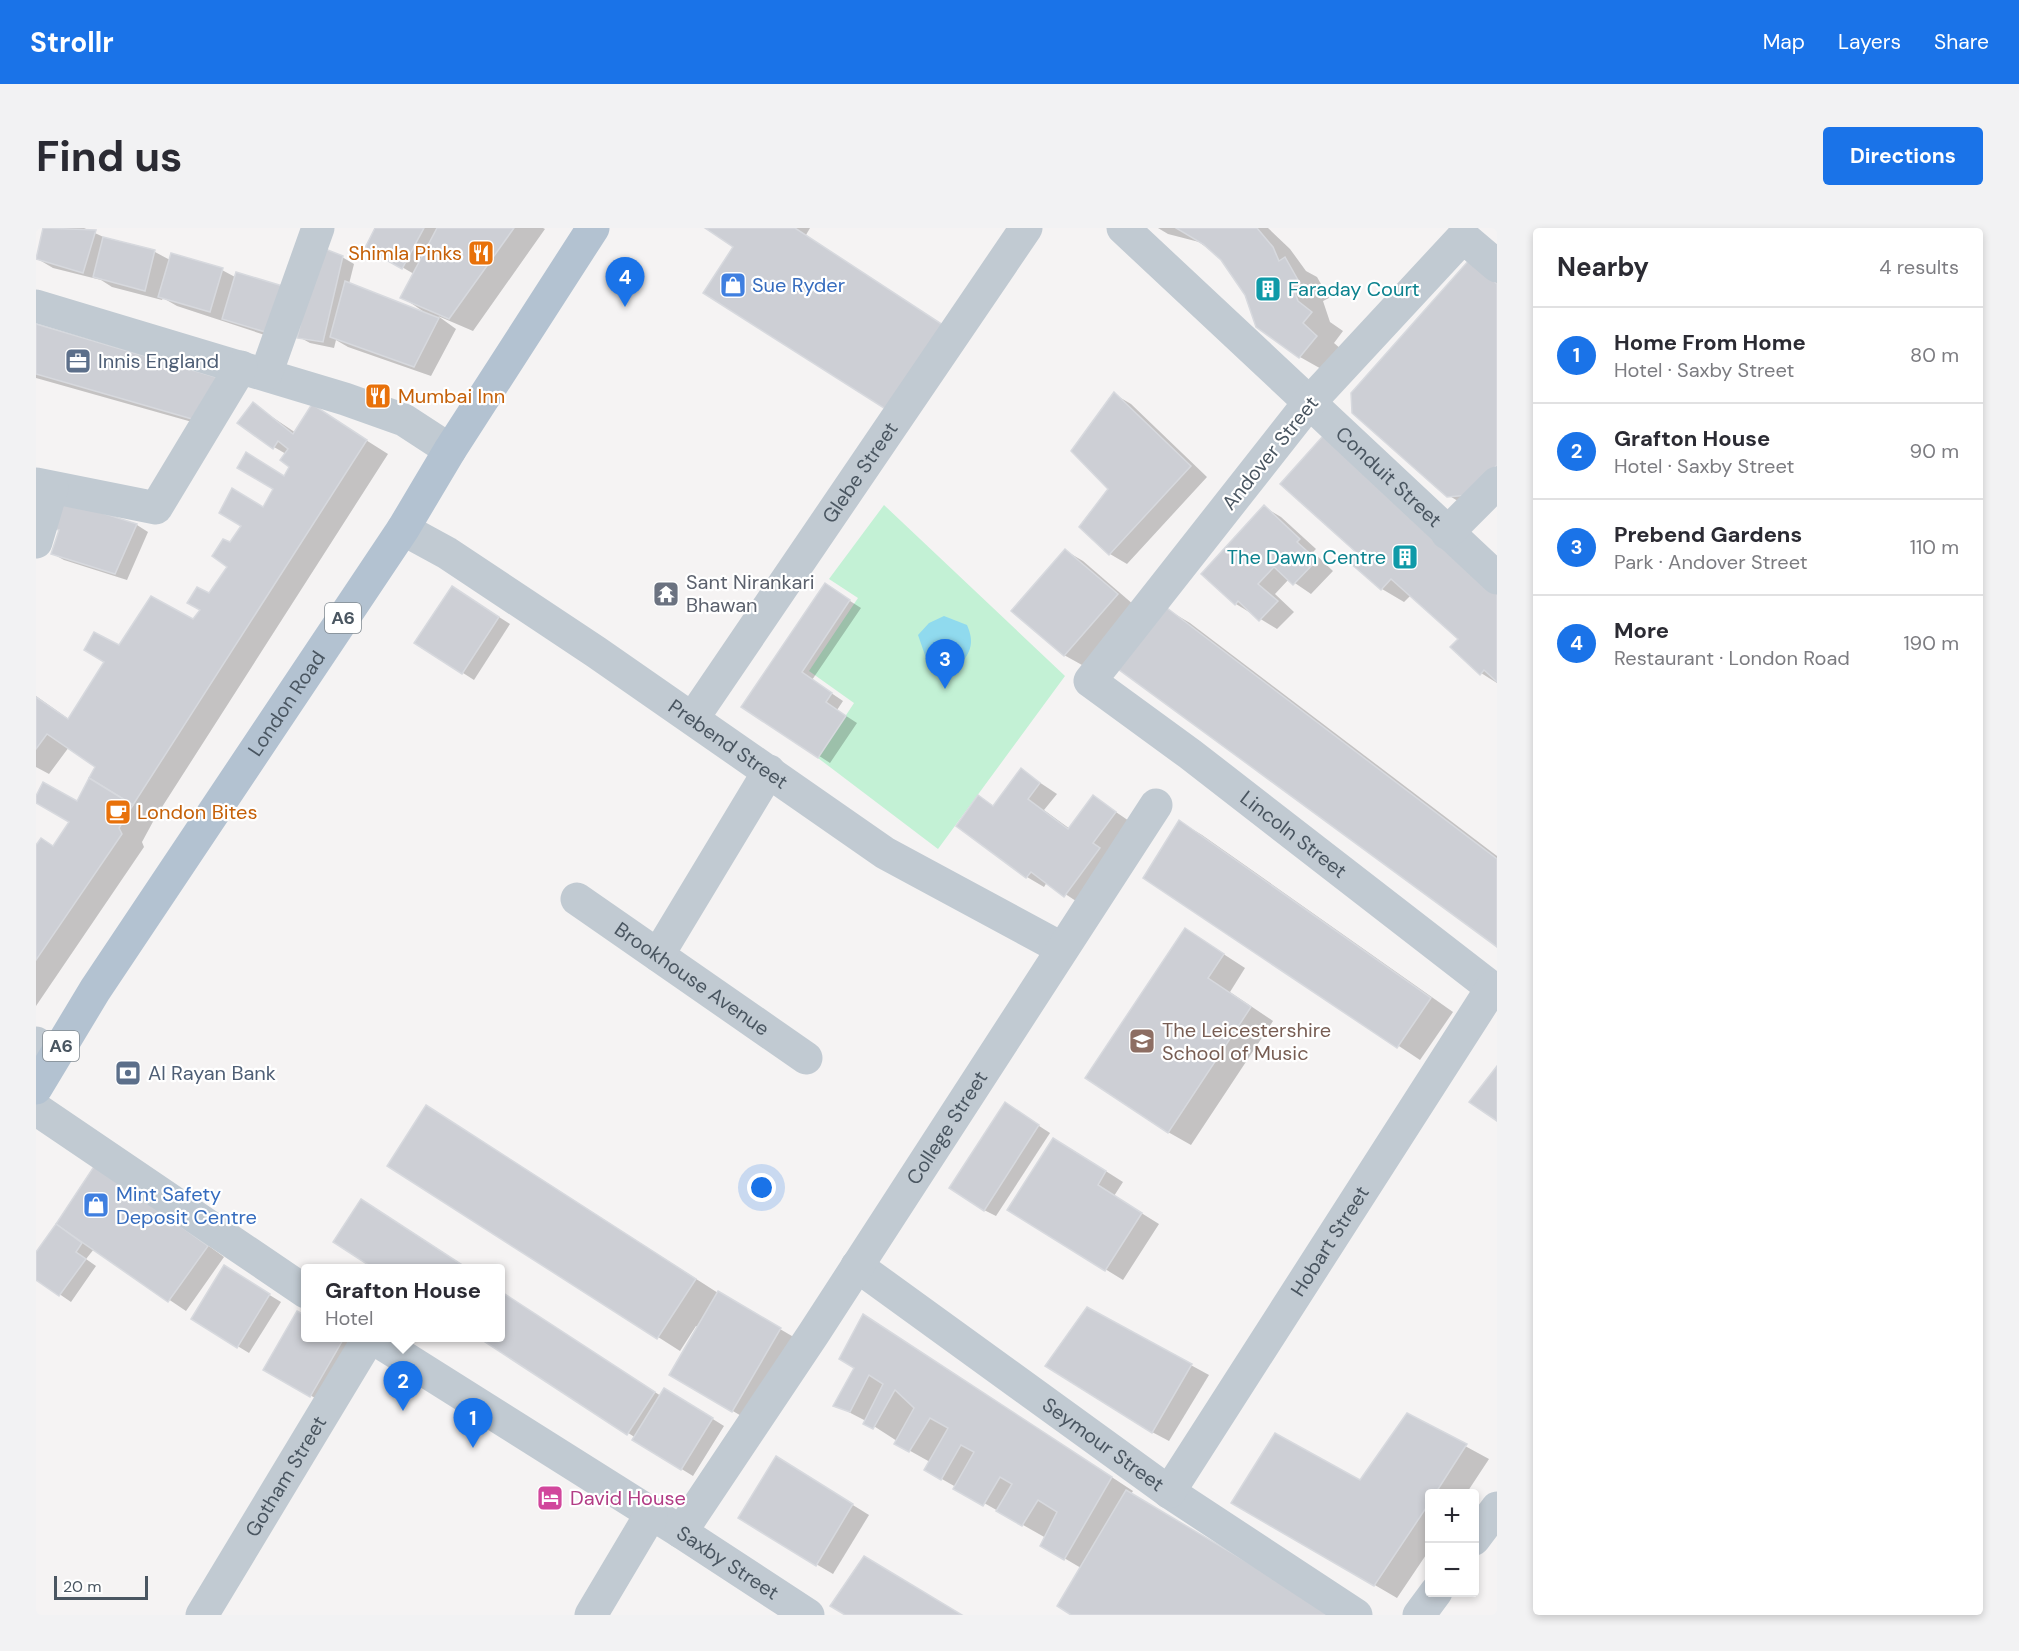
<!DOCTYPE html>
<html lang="en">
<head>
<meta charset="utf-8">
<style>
  :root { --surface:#fff; --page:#f2f2f3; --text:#2b2b33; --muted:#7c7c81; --line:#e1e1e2; --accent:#1a73e8 }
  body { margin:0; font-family:"DM Sans",sans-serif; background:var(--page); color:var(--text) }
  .controls { position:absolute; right:18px; bottom:18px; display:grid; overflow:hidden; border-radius:6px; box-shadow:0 3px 9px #0003 }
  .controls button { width:54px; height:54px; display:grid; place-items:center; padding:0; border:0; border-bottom:2px solid var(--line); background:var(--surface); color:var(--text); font:30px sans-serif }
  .scale { position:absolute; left:18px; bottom:15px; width:94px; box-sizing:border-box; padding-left:6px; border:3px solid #4a5661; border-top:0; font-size:16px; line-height:21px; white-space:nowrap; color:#4a5661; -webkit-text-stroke:4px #fff; paint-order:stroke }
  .you { position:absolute; left:726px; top:960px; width:21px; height:21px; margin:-15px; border:4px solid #fff; border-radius:50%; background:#1a73e8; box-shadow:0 0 0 9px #1a73e833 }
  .badge { display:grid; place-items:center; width:39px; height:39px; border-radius:50%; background:var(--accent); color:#fff; font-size:20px; font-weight:700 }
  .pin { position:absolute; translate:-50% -50px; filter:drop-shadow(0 2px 3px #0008) }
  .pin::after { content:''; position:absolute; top:32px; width:21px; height:18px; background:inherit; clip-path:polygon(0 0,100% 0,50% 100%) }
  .popup { position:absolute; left:265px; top:1036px; width:204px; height:78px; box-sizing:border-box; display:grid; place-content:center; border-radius:6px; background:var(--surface); filter:drop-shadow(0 2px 4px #0005); font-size:20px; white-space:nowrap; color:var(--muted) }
  .popup b { font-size:22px; color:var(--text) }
  .popup::after { content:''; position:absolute; left:50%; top:100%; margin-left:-12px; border:12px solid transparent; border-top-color:var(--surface) }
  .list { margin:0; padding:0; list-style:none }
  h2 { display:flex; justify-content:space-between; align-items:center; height:78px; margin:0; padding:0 24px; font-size:26px }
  h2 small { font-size:20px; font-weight:400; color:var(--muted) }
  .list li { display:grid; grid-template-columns:39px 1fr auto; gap:18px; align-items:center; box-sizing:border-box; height:96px; padding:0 24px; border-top:2px solid var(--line) }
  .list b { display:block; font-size:22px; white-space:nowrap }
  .list p { margin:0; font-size:20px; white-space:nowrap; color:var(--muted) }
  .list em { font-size:20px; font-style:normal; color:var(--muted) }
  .map { position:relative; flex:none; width:1461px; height:1387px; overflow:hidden; border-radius:6px }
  header { display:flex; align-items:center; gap:36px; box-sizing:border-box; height:84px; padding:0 30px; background:var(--accent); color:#fff }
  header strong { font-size:28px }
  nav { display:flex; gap:33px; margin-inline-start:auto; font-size:21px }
  .intro { display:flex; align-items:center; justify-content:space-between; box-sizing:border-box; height:144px; padding:0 36px }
  h1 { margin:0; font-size:42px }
  .button { padding:15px 27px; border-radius:6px; background:var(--accent); color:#fff; font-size:21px; font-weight:700 }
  main { display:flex; gap:36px; padding:0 36px }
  aside { flex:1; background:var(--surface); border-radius:6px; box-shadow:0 3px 9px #0003 }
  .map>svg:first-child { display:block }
</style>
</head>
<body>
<header>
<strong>Strollr</strong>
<nav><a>Map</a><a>Layers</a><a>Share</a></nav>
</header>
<div class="intro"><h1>Find us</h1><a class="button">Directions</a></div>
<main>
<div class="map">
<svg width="1461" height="1387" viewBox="0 0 1461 1387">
  <rect width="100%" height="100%" fill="#f5f3f3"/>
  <path fill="#c3f1d5" d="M848 277 1029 448 902 621 782 530 818 475 773 443 822 370 793 351Z"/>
  <path fill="#90daee" d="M908 388 931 397C938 413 936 423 924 437L919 436 914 420 902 415 890 430 882 407 893 395Z"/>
  <g fill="#0003">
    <path d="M8 0H48L74 12 119 24 134 32 186 42 199 49 253 115 141 78 127 70 126 72 76 59 65 52 17 40 0 30Z"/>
    <path d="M340 0H507L509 1 437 103 402 88 420 101 395 148 312 119 300 112 298 120 274 115 263 109 306 29 318 36 313 56 394 88 366 69 378 46 331 19Z"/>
    <path d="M671 0H774L770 7 699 18Z"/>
    <path d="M1122 0H1232L1254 21 1270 43 1281 49 1293 70 1287 73 1294 94 1307 103 1298 115 1312 127 1296 147 1264 129 1211 67 1186 31 1163 14 1132 6Z"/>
    <path d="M1461 50V274L1435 281 1412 267 1317 184Z"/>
    <path d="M0 98 181 201 0 150Z"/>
    <path d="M1078 166 1095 176 1171 249 1091 336 1074 326 1045 299 1074 260Z"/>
    <path d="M217 176 260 205 276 178 352 226 119 590 106 614 108 619 0 778V620L18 619 35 594 0 572 42 576 61 538 33 519 13 546 0 539V468L34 492 84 419 157 393 193 338 194 316 229 280 255 239 250 226 238 219Z"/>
    <path d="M26 274 101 297 112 304 91 352 28 332 17 326 24 303 18 300Z"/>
    <path d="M1228 279 1245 289 1280 321 1277 324 1297 343 1275 366 1253 351 1239 366 1258 384 1241 401 1200 376Z"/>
    <path d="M1030 323 1047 333 1098 377 1046 437 1028 427Z"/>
    <path d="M1315 334 1461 359V455L1445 445 1424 411 1375 367 1368 374 1346 361Z"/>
    <path d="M800 364 825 380 776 452 807 473 801 482 821 495 794 535 707 478Z"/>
    <path d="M427 366 474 396 438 452 380 415Z"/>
    <path d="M1132 382 1154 395 1461 628V717Z"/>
    <path d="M985 542 1021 566 1008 582 1034 601 1058 569 1096 595 1046 677 1011 654 1008 659 991 649 922 598 943 569 958 578Z"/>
    <path d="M1144 594 1166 607 1417 784 1384 832 1109 649Z"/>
    <path d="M1172 716 1209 740 1194 764 1237 793 1155 917 1132 904Z"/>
    <path d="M980 883 1014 905 960 988 948 982Z"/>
    <path d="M413 892 682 1065 761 1111 714 1193 635 1147 663 1099 660 1098 644 1123 353 937Z"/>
    <path d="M1035 921 1087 954 1078 968 1123 996 1087 1052 973 982Z"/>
    <path d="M77 949 188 1029 150 1083 58 1021 50 1031 60 1038 35 1074 0 1050V1027L23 995Z"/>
    <path d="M348 986 431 1040H340L299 1014Z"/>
    <path d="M188 1039 245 1074 213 1125 157 1091Z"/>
    <path d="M464 1063 625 1168H640L688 1198 657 1248 598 1212 600 1210 445 1110H464Z"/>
    <path d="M1052 1081 1173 1147 1133 1213 1116 1204Z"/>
    <path d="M850 1101 1097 1263 1095 1266 1298 1387H1038L1023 1378 1045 1340 1006 1317 1010 1310 890 1242 894 1234 860 1215 861 1213 830 1193 799 1177Z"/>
    <path d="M270 1110H304L318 1118 286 1174 230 1142Z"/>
    <path d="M1372 1187 1453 1231 1430 1266H1394V1321L1361 1370 1197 1274 1324 1254Z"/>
    <path d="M757 1240 833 1287 797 1346 780 1336Z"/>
  </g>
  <g fill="#cdcfd5" stroke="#d7d9de" stroke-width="1.5">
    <path d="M7 0 60 2 47 45 0 31Z"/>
    <path d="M339 0H388L366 41 329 20Z"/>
    <path d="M401 0H478L413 91 364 70Z"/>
    <path d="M669 0H759L907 97 851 182 667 65 697 19Z"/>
    <path d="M1140 0H1221L1237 19 1243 33 1249 29 1262 52 1255 54 1262 73 1276 84 1267 95 1281 108 1263 130 1220 99 1209 67 1185 32 1167 16Z"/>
    <path d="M67 9 119 22 109 63 57 49Z"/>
    <path d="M284 19 307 28 287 114 261 110Z"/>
    <path d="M135 25 187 40 174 84 122 69Z"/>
    <path d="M1434 31 1461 56V237L1433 267 1411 269 1316 185 1315 165Z"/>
    <path d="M200 44 250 59 236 106 186 91Z"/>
    <path d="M309 53 403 90 378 139 294 109Z"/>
    <path d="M0 96 183 150 163 193 0 146Z"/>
    <path d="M1078 164 1155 238 1073 327 1043 299 1072 261 1035 223Z"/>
    <path d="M217 174 257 206 276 176 331 212 97 577 53 550 59 539 11 506 0 521V469L32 491 68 434 48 422 58 404 83 417 115 368 157 391 164 382 151 375 161 359 173 365 191 339 176 328 187 311 194 314 205 298 183 285 196 260 227 279 237 261 201 240 210 224 248 248 253 239 244 232 252 221 242 213 237 221 201 195Z"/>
    <path d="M1287 208 1461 365V454L1448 442 1444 447 1414 419 1422 411 1355 351 1345 362 1313 334 1321 325 1244 256Z"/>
    <path d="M25 272 101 296 79 346 15 326 23 302 16 300Z"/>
    <path d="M1228 277 1264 311 1261 314 1281 332 1257 357 1238 339 1222 356 1242 373 1223 393 1202 373 1199 377 1165 346Z"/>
    <path d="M1029 321 1082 366 1028 428 975 383Z"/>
    <path d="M789 355 814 372 766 444 796 465 790 474 810 488 782 530 705 479Z"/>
    <path d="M416 358 463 389 426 446 378 415Z"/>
    <path d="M1131 380 1461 631V719L1082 441Z"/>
    <path d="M985 540 1004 555 992 571 1032 601 1057 567 1080 584 1057 615 1064 620 1028 669 995 644 990 650 920 598 942 567 957 578Z"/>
    <path d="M53 550 97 577 83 600 86 606 0 732V617L5 610 17 618 33 594 0 575V568L7 554 41 573Z"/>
    <path d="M1143 592 1395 770 1361 820 1107 650Z"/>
    <path d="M1149 700 1188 726 1172 750 1215 779 1132 905 1049 850Z"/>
    <path d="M1461 838V893L1433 874Z"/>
    <path d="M969 874 1003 897 948 983 913 960Z"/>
    <path d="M390 877 660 1051 621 1111 351 938Z"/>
    <path d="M1017 910 1070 943 1062 957 1106 985 1069 1043 971 982Z"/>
    <path d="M59 937 172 1018 132 1074 20 996Z"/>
    <path d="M325 971 431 1040H337L297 1014Z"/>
    <path d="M20 996 46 1015 40 1024 50 1031 23 1068 0 1052V1024Z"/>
    <path d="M188 1037 234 1066 201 1120 155 1091Z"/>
    <path d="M464 1063 619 1164 591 1207 443 1110H464Z"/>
    <path d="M682 1063 745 1100 696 1184 633 1147Z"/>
    <path d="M1051 1079 1156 1136 1116 1205 1009 1138Z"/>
    <path d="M261 1083 270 1088V1110H308L274 1169 227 1142Z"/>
    <path d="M827 1086 1076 1249 1028 1332 1004 1318 1021 1284 1002 1272 986 1298 960 1283 976 1256 964 1249 947 1278 917 1261 938 1224 925 1217 905 1252 888 1242 912 1200 894 1190 873 1224 858 1216 878 1180 859 1162 837 1201 827 1196 847 1156 833 1147 814 1184 797 1178 818 1140 803 1131Z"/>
    <path d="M628 1160 677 1190 645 1242 596 1212Z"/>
    <path d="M1371 1185 1431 1216 1399 1266H1394V1274L1338 1358 1195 1275 1239 1205 1324 1252Z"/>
    <path d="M740 1228 817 1276 780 1338 702 1290Z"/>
    <path d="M1090 1262 1300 1387H1035L1021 1378Z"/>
    <path d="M828 1328 926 1387H809L794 1378Z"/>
  </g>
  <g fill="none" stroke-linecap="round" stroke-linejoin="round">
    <g stroke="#c1cad2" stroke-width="33">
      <path id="s1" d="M1087 0 1461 350"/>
      <path id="s2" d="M1461 38 1427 9 1272 176 1054 453 1154 526 1461 764"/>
      <path d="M0 78 309 171 368 192 414 222"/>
      <path d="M230 146 282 0"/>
      <path d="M0 256 120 280 205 139"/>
      <path id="s3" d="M367 301 411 325 560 424 849 625 1025 720"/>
      <path d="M1411 305 1461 255"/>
      <path d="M0 314 16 260"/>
      <path id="s4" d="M657 490 990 0"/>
      <path id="s5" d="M541 671 770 830"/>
      <path d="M622 727 733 543"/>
      <path d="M0 815 19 827"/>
      <path d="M0 881 270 1064"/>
      <path id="s6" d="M821 1038 1133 1264 1320 1387"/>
      <path id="s7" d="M337 1110 645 1304 772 1387"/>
      <path id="s8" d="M1133 1264 1456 760"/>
      <path id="s9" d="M645 1304 778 1105 1120 577"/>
      <path d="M1438 1311 1461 1280"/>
      <path id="s10" d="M166 1387 333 1110"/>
      <path d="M555 1387 615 1286"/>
      <path d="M1383 1387 1400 1364"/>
    </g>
    <path stroke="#b3c2d1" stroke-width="33" id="s11" d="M0 860 59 762 367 301 414 222 557 0"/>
  </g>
  <defs>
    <symbol id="restaurant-square" viewBox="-11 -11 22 22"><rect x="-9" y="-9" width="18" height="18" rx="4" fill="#e8710a" stroke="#fff"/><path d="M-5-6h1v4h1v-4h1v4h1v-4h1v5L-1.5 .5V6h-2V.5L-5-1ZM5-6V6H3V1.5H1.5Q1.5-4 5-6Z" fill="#fff"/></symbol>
    <symbol id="shop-square" viewBox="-11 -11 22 22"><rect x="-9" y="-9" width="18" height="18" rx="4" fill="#3f7fe0" stroke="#fff"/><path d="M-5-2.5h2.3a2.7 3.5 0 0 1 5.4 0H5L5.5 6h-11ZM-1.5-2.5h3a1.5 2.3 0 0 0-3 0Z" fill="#fff"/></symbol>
    <symbol id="building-square" viewBox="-11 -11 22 22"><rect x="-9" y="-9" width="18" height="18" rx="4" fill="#0f9aa8" stroke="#fff"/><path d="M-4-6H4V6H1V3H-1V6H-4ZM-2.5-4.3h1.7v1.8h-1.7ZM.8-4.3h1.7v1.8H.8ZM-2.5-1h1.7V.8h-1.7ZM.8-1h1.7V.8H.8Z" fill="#fff"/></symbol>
    <symbol id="office-square" viewBox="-11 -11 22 22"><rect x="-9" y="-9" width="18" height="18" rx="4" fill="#5c6f8a" stroke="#fff"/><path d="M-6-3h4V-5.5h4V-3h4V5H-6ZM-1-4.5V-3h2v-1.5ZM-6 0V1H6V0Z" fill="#fff"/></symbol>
    <symbol id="temple-square" viewBox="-11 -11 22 22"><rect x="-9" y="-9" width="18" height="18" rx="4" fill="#6b7280" stroke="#fff"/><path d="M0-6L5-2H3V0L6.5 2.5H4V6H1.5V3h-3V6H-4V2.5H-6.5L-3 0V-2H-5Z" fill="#fff"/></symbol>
    <symbol id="cafe-square" viewBox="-11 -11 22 22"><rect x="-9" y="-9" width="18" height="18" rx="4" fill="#e8710a" stroke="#fff"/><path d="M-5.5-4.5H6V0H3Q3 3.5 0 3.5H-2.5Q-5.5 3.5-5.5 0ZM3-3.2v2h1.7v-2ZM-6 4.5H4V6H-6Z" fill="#fff"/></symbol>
    <symbol id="school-square" viewBox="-11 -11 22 22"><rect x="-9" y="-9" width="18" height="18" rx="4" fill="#8d6e63" stroke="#fff"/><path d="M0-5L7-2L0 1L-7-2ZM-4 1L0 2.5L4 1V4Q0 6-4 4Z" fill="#fff"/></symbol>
    <symbol id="bank-square" viewBox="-11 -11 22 22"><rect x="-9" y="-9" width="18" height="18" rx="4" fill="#5c6f8a" stroke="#fff"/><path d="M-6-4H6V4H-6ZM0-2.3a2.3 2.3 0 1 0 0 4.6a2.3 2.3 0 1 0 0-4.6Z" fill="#fff"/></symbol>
    <symbol id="hotel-square" viewBox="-11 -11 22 22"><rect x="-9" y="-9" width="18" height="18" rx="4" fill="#d1479c" stroke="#fff"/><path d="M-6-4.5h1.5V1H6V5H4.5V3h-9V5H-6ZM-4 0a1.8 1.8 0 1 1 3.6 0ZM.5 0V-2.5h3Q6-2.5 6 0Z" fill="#fff"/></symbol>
  </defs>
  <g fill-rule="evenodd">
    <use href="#restaurant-square" x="430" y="10" width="30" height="30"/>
    <use href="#shop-square" x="682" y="42" width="30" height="30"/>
    <use href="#building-square" x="1217" y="46" width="30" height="30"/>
    <use href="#office-square" x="27" y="118" width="30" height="30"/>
    <use href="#restaurant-square" x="327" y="153" width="30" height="30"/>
    <use href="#building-square" x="1354" y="314" width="30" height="30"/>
    <use href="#temple-square" x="615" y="351" width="30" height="30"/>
    <use href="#cafe-square" x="67" y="569" width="30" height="30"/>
    <use href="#school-square" x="1091" y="798" width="30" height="30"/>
    <use href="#bank-square" x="77" y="830" width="30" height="30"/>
    <use href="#shop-square" x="45" y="962" width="30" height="30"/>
    <use href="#hotel-square" x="499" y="1255" width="30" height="30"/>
  </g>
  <g text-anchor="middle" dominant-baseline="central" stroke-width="4.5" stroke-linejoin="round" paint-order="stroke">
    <g fill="#fff" stroke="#808990" stroke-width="1.5">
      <rect x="289" y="375" width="36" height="30" rx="4.5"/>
      <rect x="7" y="803" width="36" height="30" rx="4.5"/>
    </g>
    <g font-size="18" font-weight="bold" fill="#4a5661">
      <text x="307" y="390">A6</text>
      <text x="25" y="818">A6</text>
    </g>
    <g font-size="20" fill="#c56008" stroke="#fff" text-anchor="start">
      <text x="426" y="25" text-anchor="end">Shimla Pinks</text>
      <text x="362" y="168">Mumbai Inn</text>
      <text x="101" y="584">London Bites</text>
    </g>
    <g font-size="20" fill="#366cbe" stroke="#fff" text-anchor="start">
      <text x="716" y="57">Sue Ryder</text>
      <text x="80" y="966">Mint Safety<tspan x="80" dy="23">Deposit Centre</tspan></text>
    </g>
    <g font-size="20" fill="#0d838f" stroke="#fff" text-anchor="start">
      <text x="1252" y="61">Faraday Court</text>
      <text x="1350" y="329" text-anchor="end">The Dawn Centre</text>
    </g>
    <g font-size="20" fill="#4e5e75" stroke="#fff" text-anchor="start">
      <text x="62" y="133">Innis England</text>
      <text x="112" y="845">Al Rayan Bank</text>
    </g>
    <g font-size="20" fill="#4a5661" stroke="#fff">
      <text transform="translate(1234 225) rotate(-51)">Andover Street</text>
      <text stroke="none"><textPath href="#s4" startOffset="297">Glebe Street</textPath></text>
      <text stroke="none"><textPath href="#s1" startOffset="364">Conduit Street</textPath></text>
      <text stroke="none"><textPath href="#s11" startOffset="459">London Road</textPath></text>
      <text stroke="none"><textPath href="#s3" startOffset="390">Prebend Street</textPath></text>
      <text stroke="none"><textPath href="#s2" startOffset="880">Lincoln Street</textPath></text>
      <text stroke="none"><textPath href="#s5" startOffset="140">Brookhouse Avenue</textPath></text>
      <text stroke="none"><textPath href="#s9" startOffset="484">College Street</textPath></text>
      <text stroke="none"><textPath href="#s8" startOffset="298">Hobart Street</textPath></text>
      <text stroke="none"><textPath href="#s6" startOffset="304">Seymour Street</textPath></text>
      <text stroke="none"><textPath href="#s10" startOffset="162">Gotham Street</textPath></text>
      <text stroke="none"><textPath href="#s7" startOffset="420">Saxby Street</textPath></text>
    </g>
    <g font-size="20" fill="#5b616d" stroke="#fff" text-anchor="start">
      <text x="650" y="354">Sant Nirankari<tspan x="650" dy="23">Bhawan</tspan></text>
    </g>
    <g font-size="20" fill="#785e54" stroke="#fff" text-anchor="start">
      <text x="1126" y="802">The Leicestershire<tspan x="1126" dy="23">School of Music</tspan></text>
    </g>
    <g font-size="20" fill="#b23c85" stroke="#fff" text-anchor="start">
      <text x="534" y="1270">David House</text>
    </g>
  </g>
</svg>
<div class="controls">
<button>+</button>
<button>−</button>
</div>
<div class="scale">20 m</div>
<div class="you"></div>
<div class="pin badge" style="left:437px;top:1220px">1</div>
<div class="pin badge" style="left:367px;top:1183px">2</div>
<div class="popup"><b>Grafton House</b>Hotel</div>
<div class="pin badge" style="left:909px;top:461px">3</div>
<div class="pin badge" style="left:589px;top:79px">4</div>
</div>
<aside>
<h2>Nearby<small>4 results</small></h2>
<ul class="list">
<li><span class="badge">1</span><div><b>Home From Home</b><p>Hotel · Saxby Street</p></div><em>80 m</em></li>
<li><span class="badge">2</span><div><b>Grafton House</b><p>Hotel · Saxby Street</p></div><em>90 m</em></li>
<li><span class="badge">3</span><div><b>Prebend Gardens</b><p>Park · Andover Street</p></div><em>110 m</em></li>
<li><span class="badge">4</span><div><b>More</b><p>Restaurant · London Road</p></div><em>190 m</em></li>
</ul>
</aside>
</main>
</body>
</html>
